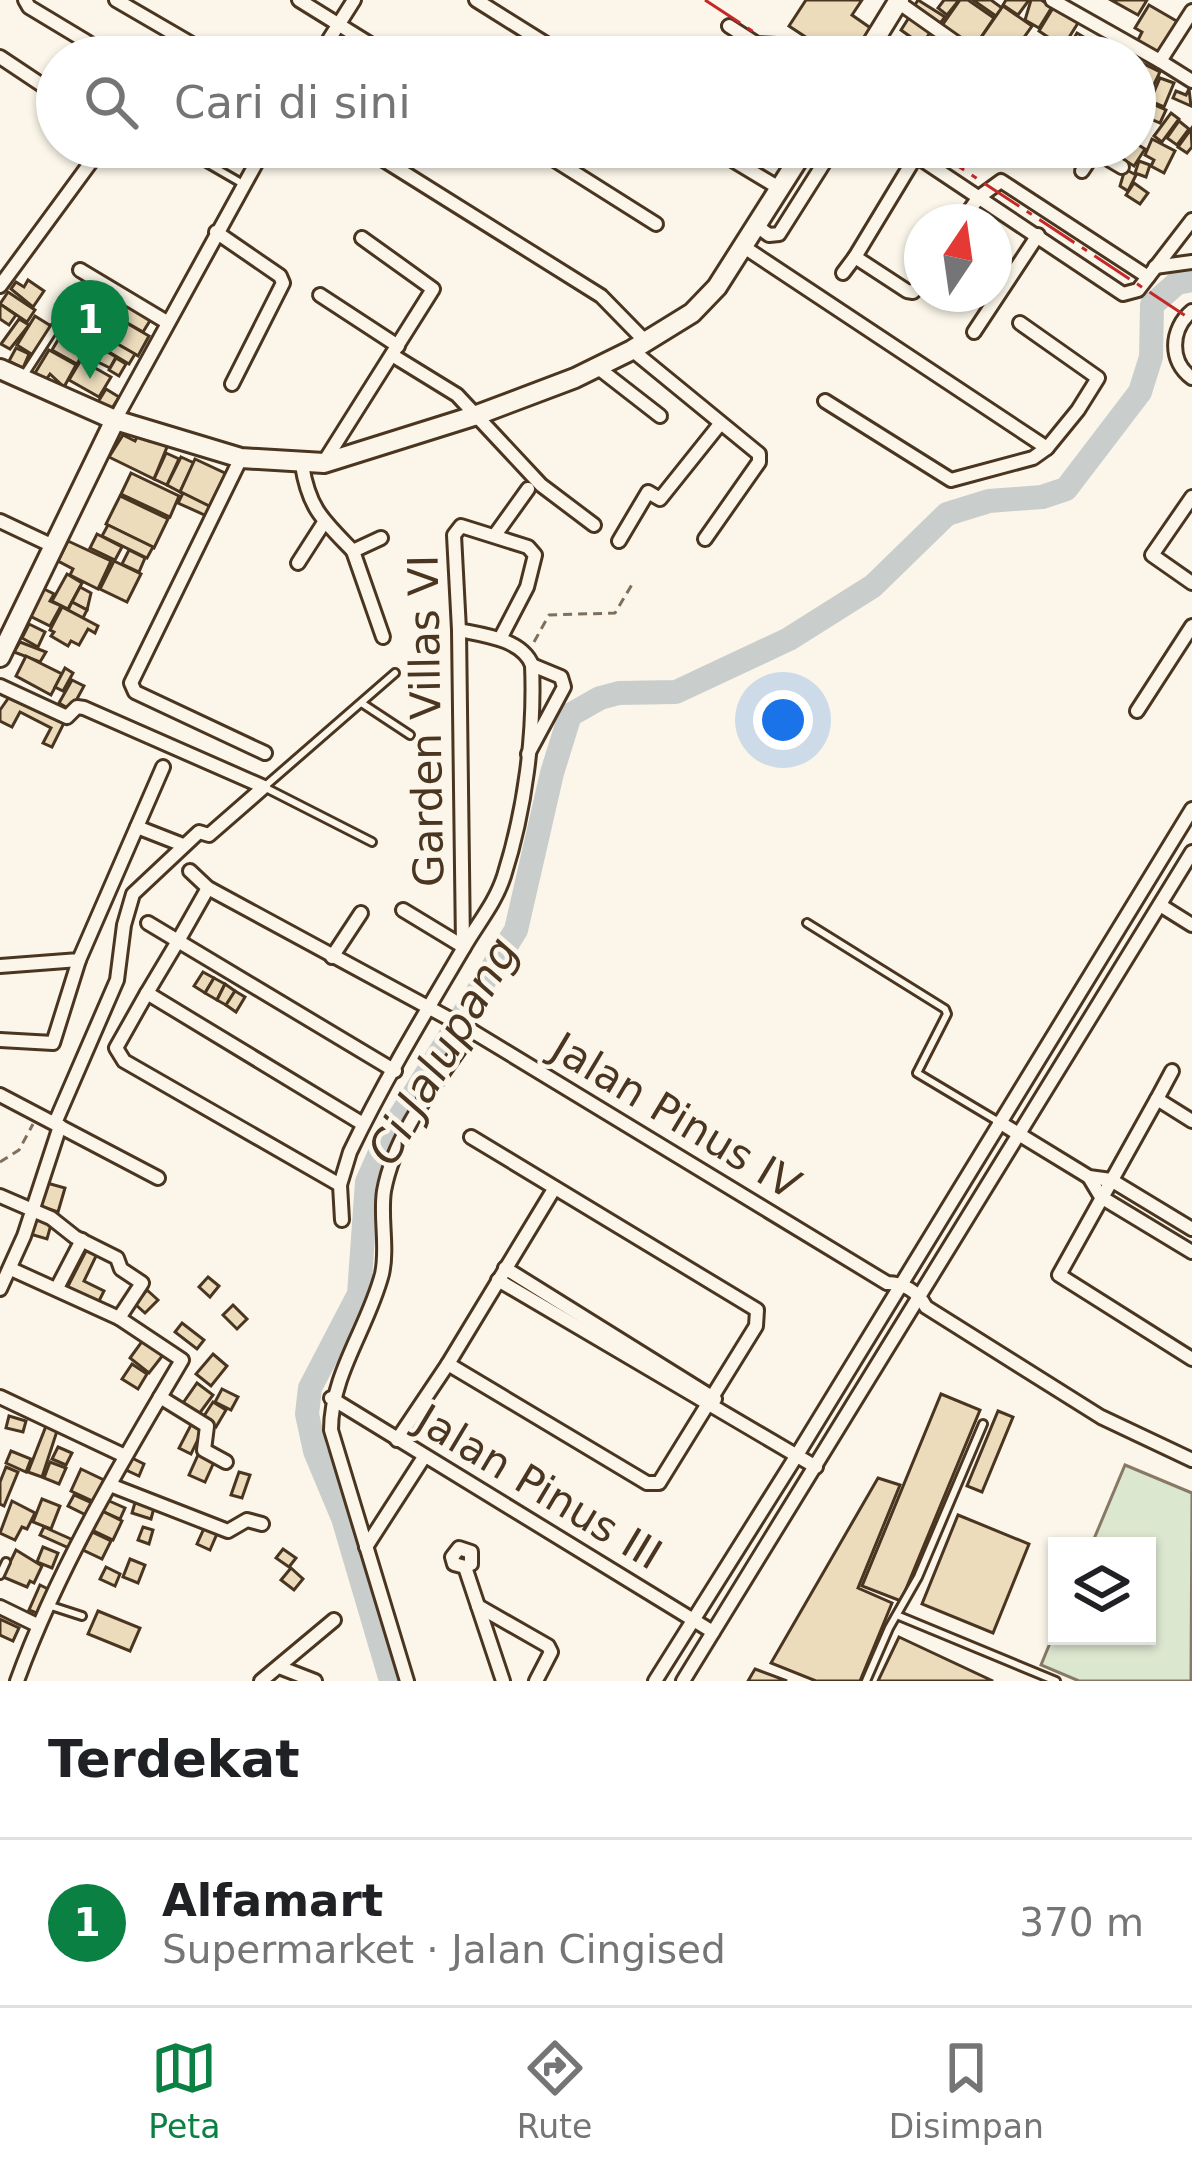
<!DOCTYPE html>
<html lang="id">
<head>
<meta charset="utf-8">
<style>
  :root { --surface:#fff; --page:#f2f2f2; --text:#202124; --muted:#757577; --line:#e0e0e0; --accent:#0b8043 }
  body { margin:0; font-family:"DejaVu Sans",sans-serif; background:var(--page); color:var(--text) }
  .controls { position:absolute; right:36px; bottom:36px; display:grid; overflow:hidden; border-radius:0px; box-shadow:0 3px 9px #0004 }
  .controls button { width:108px; height:108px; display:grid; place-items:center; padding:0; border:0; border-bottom:3px solid var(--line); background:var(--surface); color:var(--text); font:60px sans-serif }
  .compass { position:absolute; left:904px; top:204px; width:108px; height:108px; border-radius:50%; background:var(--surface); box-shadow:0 3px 9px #0004; rotate:13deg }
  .you { position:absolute; left:783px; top:720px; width:42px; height:42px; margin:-30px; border:9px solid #fff; border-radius:50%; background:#1a73e8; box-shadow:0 0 0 18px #1a73e833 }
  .badge { display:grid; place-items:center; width:78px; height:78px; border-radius:50%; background:var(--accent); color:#fff; font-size:39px; font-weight:700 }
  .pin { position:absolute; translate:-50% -99px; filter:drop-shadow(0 3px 6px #0008) }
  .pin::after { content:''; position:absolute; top:63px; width:42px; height:36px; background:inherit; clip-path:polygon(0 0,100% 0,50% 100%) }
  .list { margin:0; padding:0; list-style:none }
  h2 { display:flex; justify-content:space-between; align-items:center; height:156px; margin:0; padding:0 48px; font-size:51px }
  h2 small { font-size:39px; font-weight:400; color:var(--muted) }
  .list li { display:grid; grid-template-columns:78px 1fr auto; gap:36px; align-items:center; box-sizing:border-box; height:168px; padding:0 48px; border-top:3px solid var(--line) }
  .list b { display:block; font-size:45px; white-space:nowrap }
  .list p { margin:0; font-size:39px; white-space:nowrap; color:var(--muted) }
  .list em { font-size:39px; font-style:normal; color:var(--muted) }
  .icon { flex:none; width:66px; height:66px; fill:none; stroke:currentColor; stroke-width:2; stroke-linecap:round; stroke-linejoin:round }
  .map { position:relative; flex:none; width:1192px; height:1681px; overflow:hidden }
  .search { position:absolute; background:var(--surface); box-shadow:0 3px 9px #0004; left:36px; right:36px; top:36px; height:132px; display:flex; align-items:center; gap:30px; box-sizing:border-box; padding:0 42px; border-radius:66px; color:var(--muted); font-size:45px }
  .sheet { height:324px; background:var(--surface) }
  nav { display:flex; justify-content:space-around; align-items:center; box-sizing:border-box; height:168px; border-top:3px solid var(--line); background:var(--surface); font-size:33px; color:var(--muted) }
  nav a { display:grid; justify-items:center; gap:6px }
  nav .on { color:var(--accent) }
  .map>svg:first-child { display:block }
</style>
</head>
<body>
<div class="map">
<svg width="1192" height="1681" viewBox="0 0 1192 1681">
  <rect width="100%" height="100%" fill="#fbf6e9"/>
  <path fill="#dce7d0" stroke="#887966" stroke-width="3" d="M1125 1465 1192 1493 1191 1681H1079L1041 1665 1057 1626V1636H1147V1546H1091Z"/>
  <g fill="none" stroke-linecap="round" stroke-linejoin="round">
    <path stroke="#c9cecd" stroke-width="24" d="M391 1681 343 1518 315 1451 307 1414 310 1388 359 1294 367 1182 386 1139 516 930 552 773 570 715 600 698 619 693 676 692 789 639 873 586 947 514 989 501 1042 497 1066 489 1140 392 1151 357 1152 305 1177 283 1192 280"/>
  </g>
  <g fill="#ecdcbc" stroke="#4a3520" stroke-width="3">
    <path d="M806 0H862L852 15 872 29 853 57H836L789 26Z"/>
    <path d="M918 0 945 17 938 26 913 8Z"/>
    <path d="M944 0H959L947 15 938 8Z"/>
    <path d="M960 0H968L994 18 973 49 941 27Z"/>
    <path d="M973 0H991L1002 8 996 16Z"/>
    <path d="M1006 0H1029L1018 15 1003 5Z"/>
    <path d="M1031 0H1041L1052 7 1039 28 1025 20Z"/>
    <path d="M1111 0H1147L1138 15Z"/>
    <path d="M1149 5 1180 23 1160 56 1137 42 1142 32 1135 28Z"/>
    <path d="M1003 6 1032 26 1010 57H987L991 51 978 42Z"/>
    <path d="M1053 8 1078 23 1063 47 1039 31Z"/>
    <path d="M910 16 931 31 922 45 901 30Z"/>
    <path d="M935 32 962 50 958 57H906L914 46 924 49Z"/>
    <path d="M1077 33 1097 45 1089 57 1064 55Z"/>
    <path d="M1098 45 1114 55 1112 57H1091Z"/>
    <path d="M1138 61 1160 72 1147 99 1135 87Z"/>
    <path d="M1160 78 1174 83 1164 107 1150 101Z"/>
    <path d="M1189 89 1191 106 1173 98 1176 91 1186 95Z"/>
    <path d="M1150 103 1166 110 1160 123 1144 116Z"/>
    <path d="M1171 113 1179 119 1162 142 1154 136Z"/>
    <path d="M1179 121 1189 129 1177 145 1167 138Z"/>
    <path d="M1191 129 1192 147 1187 153 1178 147Z"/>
    <path d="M1152 139 1175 151 1164 173 1151 166 1154 160 1145 155Z"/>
    <path d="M1135 143 1145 149 1134 166 1121 158Z"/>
    <path d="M1139 161 1150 165 1146 177 1135 173Z"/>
    <path d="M1125 169 1136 175 1128 191 1120 186Z"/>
    <path d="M1134 183 1148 193 1140 204 1126 195Z"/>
    <path d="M28 280 44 291 33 307 11 289 16 282 24 287Z"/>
    <path d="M8 292 35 310 27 322 0 304Z"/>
    <path d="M81 301 106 316 77 364 52 350Z"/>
    <path d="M0 304 16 315 9 325 0 319Z"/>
    <path d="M125 304 151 319 143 332 117 317Z"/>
    <path d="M111 314 149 336 138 356 114 342 109 350 95 342Z"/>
    <path d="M35 316 51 326 33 355 17 345Z"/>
    <path d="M19 319 29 325 10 349 1 344Z"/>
    <path d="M114 342 135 354 129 364 109 352Z"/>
    <path d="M16 348 29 354 23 368 9 361Z"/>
    <path d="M101 348 116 357 110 368 94 360Z"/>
    <path d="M49 350 76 365 64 387 50 374 46 380 35 373Z"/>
    <path d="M116 358 126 364 119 376 109 370Z"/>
    <path d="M81 360 111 377 99 397 69 380Z"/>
    <path d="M106 389 119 397 111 410 98 402Z"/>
    <path d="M123 435 135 441 138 435 149 441 151 437 167 447 154 479 109 457Z"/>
    <path d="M166 453 179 459 167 485 154 479Z"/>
    <path d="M181 457 194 463 180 492 167 485Z"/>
    <path d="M195 459 229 475 213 508 180 492Z"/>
    <path d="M131 473 179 496 170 517 121 494Z"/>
    <path d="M183 493 213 508 209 517 178 503Z"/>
    <path d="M120 496 168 519 154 548 106 524Z"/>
    <path d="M108 525 153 547 147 558 102 536Z"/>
    <path d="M97 534 122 547 115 560 90 548Z"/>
    <path d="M68 541 111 561 98 589 70 575 73 569 58 561Z"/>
    <path d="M129 550 145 558 139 572 122 564Z"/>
    <path d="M114 561 141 574 127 602 100 589Z"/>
    <path d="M67 574 82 583 68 609 52 601Z"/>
    <path d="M80 587 91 593 87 610 72 602Z"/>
    <path d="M44 589 54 594 50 601 61 606 50 626 30 616Z"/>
    <path d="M72 602 87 610 83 618 68 610Z"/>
    <path d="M62 607 98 626 95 633 88 629 79 645 71 641 68 646 51 636 54 632 50 630Z"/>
    <path d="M29 624 45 632 38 647 22 638Z"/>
    <path d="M20 642 46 652 40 662 14 652Z"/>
    <path d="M26 656 62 674 51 695 16 676Z"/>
    <path d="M65 668 73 673 63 691 55 687Z"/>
    <path d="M72 680 84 686 71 710 59 703Z"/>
    <path d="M12 693 65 721 52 747 43 743 51 728 20 712 12 727 0 721V710Z"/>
    <path d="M203 972 214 978 205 993 194 986Z"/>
    <path d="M214 978 225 984 217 1000 205 993Z"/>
    <path d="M225 984 235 991 226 1005 217 1000Z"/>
    <path d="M235 991 245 997 236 1012 226 1005Z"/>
    <path d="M47 1183 65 1188 58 1212 40 1206Z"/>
    <path d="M35 1216 52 1221 47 1239 30 1234Z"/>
    <path d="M88 1247 98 1252 84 1281 104 1291 98 1303 67 1288Z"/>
    <path d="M208 1277 219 1286 210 1297 199 1287Z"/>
    <path d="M147 1290 158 1300 145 1313 135 1304Z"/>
    <path d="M233 1305 247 1319 237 1329 223 1315Z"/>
    <path d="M182 1323 204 1340 197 1349 175 1332Z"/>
    <path d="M143 1340 163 1355 149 1373 130 1358Z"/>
    <path d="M213 1354 227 1366 211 1386 196 1374Z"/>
    <path d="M132 1364 147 1374 138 1389 122 1379Z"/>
    <path d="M197 1383 213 1395 199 1414 183 1403Z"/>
    <path d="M222 1389 238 1397 231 1410 215 1402Z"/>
    <path d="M941 1394 980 1410 901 1601 862 1586Z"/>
    <path d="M213 1402 226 1410 216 1427 202 1419Z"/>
    <path d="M998 1411 1013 1417 982 1492 967 1486Z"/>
    <path d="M9 1416 26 1421 23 1432 6 1428Z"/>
    <path d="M48 1421 59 1425 42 1477 28 1472Z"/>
    <path d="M193 1421 204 1427 191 1454 179 1448Z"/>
    <path d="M58 1447 72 1453 66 1465 52 1459Z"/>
    <path d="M11 1451 31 1459 26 1472 6 1463Z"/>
    <path d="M198 1455 214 1462 205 1482 189 1475Z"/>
    <path d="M130 1457 144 1464 139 1476 124 1469Z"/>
    <path d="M50 1462 66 1468 59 1484 44 1478Z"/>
    <path d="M6 1467 18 1472 4 1506 0 1504V1482Z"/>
    <path d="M81 1469 108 1482 97 1503 71 1491Z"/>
    <path d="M239 1472 250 1475 242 1498 231 1495Z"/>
    <path d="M878 1478 900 1485 858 1588 892 1603 860 1681H816L771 1663Z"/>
    <path d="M74 1495 94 1504 88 1516 68 1506Z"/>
    <path d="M42 1499 60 1506 51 1529 33 1522Z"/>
    <path d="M136 1499 155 1504 151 1519 132 1513Z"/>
    <path d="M107 1500 125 1508 120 1519 102 1511Z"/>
    <path d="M12 1501 35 1513 27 1529 22 1527 15 1540 0 1533Z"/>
    <path d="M102 1511 122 1521 113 1540 92 1530Z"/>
    <path d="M958 1515 1029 1544 993 1633 922 1604Z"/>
    <path d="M206 1524 219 1529 210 1550 197 1544Z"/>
    <path d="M44 1527 73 1540 69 1548 40 1535Z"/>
    <path d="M143 1527 153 1530 149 1544 138 1540Z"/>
    <path d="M92 1532 111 1541 102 1559 83 1550Z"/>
    <path d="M43 1547 58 1553 52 1568 37 1562Z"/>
    <path d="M283 1549 296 1558 289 1567 276 1558Z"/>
    <path d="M16 1550 42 1566 34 1583 30 1581 27 1587 3 1577Z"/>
    <path d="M130 1559 145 1565 138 1583 123 1577Z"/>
    <path d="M106 1567 120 1574 115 1586 100 1579Z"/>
    <path d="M291 1568 303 1579 294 1590 281 1580Z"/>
    <path d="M40 1585 50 1590 39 1614 29 1610Z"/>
    <path d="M98 1611 140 1628 130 1651 88 1634Z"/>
    <path d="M0 1619 19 1628 13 1641 0 1635Z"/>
    <path d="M899 1637 993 1681H878Z"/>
    <path d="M755 1669 787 1681H748Z"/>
  </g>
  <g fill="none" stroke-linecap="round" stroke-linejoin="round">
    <defs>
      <g id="lane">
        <path d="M179 147 243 184"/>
        <path d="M24 375 55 327"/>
        <path d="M363 704 410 735"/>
        <path d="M372 842 264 787 395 673"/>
        <path d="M807 923 945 1009 947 1014 917 1073 999 1122"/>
        <path d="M0 1575 6 1562"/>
        <path d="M51 1606 82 1616"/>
        <path d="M899 1616 1056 1681"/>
        <path d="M866 1681 889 1628 918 1577 983 1424"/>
      </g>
      <g id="street">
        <path d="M25 0 29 7 112 57"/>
        <path d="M116 0 214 57"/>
        <path d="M299 0 391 57"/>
        <path d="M476 0 567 57"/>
        <path d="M1052 0 1160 61 1192 11"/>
        <path d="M898 2 976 57"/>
        <path d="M729 26 757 44 777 45 797 57"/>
        <path d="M0 57 57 95"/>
        <path d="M318 57 354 0"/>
        <path d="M1058 57 1061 53"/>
        <path d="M1160 61 1192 81"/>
        <path d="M363 147 601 296 646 342"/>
        <path d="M534 147 656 224"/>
        <path d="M711 147 779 188"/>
        <path d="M903 147 1123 294 1138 290 1192 220"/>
        <path d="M1088 147 1122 167"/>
        <path d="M916 156 855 257 907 291 913 292 922 282"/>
        <path d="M1082 171 1098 147"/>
        <path d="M961 222 979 197 1001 181 1148 277"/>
        <path d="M757 226 769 235 779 234 834 147"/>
        <path d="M216 232 280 276 283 283 232 384"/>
        <path d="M744 247 1047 448 1078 410 1098 378 1020 323"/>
        <path d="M1155 267 1192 262"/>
        <path d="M80 270 165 321"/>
        <path d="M843 273 855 257"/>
        <path d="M0 286 102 147"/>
        <path d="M320 295 398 346"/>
        <path d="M1192 311C1170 329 1169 362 1192 378"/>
        <path d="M974 332 1038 235"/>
        <path d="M632 350 759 454V462L705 539"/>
        <path d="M392 355 457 395 541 485 594 525"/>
        <path d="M597 367 660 416"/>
        <path d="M825 401 951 480 1033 458 1047 448"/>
        <path d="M115 420 265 147"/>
        <path d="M241 458 131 683 135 692 265 753"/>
        <path d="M324 462 433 289 362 238"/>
        <path d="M302 465C309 509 323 520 353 551L381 538"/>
        <path d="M1192 497 1152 555 1192 583"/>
        <path d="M0 521 53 546"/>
        <path d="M495 535 528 489"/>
        <path d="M619 541 648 492 660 499 720 424"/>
        <path d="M353 551 383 637"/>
        <path d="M298 563 323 524"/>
        <path d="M0 686 67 717 77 707 84 708 264 787 209 835 199 832 133 894 124 925 117 980 55 1123"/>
        <path d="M1137 711 1192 626"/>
        <path d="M528 754 564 687 561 677 532 665"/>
        <path d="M137 827 183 845"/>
        <path d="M190 871 208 888 472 1031 887 1283C904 1283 918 1292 926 1307L1101 1417 1192 1460"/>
        <path d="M1160 905 1192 925"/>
        <path d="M403 910 464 947"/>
        <path d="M148 923 178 941 208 888"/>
        <path d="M463 946 459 630 454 535 461 526 528 547 535 555 527 587 500 639"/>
        <path d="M332 957 361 913"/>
        <path d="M0 966 79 960 163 767"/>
        <path d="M147 993 116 1048 124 1061 340 1185"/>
        <path d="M0 1040 53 1043 79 960"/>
        <path d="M0 1095 158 1178"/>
        <path d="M1157 1099 1172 1071"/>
        <path d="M1192 1121 1157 1099 1059 1275 1192 1359"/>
        <path d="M999 1122 1089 1177 1111 1180 1192 1229"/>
        <path d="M363 1124 147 993 178 941 395 1071"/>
        <path d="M471 1137 757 1310 756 1326 659 1483H647L448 1364 554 1189"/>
        <path d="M1089 1177 1101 1197 1192 1252"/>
        <path d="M0 1196 51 1218 75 1237 117 1258 121 1269 142 1283 119 1318 182 1360C121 1463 58 1568 17 1681"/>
        <path d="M342 1220 340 1185 350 1152C383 1083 424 1015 463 949 477 924 495 904 504 876 525 810 535 734 532 665 522 639 483 635 459 630"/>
        <path d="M505 1268 715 1399"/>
        <path d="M11 1269 119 1318"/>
        <path d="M498 1280 816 1467"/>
        <path d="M57 1288 82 1240"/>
        <path d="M0 1289 24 1236 60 1126"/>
        <path d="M0 1397 125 1456"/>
        <path d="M160 1397 207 1426 204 1450 226 1462"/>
        <path d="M331 1398 713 1632"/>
        <path d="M397 1440 448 1364"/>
        <path d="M110 1485 228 1531 247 1520 262 1524"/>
        <path d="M366 1547 424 1457"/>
        <path d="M465 1567 471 1564V1552L459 1548 452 1557 454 1564 465 1567 503 1681"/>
        <path d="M478 1606 548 1646 551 1652 536 1681"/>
        <path d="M0 1607 37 1625"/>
        <path d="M279 1667 315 1681"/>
        <path d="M261 1681 334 1620"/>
        <path d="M407 1681 331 1430C331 1374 368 1328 382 1274 388 1247 380 1218 384 1191 395 1131 439 1080 472 1031"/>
        <path d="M655 1681 797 1455 1192 809"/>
        <path d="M683 1681 1192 852"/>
      </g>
      <g id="secondary">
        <path d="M864 57 899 0"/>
        <path d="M0 369 115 420 241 458 324 463 477 415 575 378 632 350 692 313 717 287 806 147"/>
        <path d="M0 657 115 420"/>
      </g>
    </defs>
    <use href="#lane" stroke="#4a3520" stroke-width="12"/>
    <use href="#street" stroke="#4a3520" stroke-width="18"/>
    <use href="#secondary" stroke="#4a3520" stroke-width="24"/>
    <g stroke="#7f6f5c" stroke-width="3" stroke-dasharray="9 6" stroke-linecap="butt">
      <path d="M534 642 549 615 615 613 634 581"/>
      <path d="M0 1162 19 1150 33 1124"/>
    </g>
    <use href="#lane" stroke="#fbf6e9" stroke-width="6"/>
    <use href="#street" stroke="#fbf6e9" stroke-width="12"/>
    <use href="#secondary" stroke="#fbf6e9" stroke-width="18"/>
    <g stroke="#c62828" stroke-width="3" stroke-dasharray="42 9 6 9" stroke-linecap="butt">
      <path d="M705 0 792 57"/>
      <path d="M929 147 1192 320"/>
    </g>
  </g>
  <g text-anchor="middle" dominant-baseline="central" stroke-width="9" stroke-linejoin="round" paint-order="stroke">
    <g font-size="42" fill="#4a3520" stroke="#fbf6e9">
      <text transform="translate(426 721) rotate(-91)">Garden Villas VI</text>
      <text transform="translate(676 1116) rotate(31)">Jalan Pinus IV</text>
      <text transform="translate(539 1487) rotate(31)">Jalan Pinus III</text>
    </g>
    <g font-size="45" font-style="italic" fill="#4a3520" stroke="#fbf6e9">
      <text transform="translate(443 1051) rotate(-60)">Ci Jalupang</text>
    </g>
  </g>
</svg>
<div class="controls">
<button><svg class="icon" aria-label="layers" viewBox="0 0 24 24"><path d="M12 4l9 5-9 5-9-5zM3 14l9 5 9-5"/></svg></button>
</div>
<svg class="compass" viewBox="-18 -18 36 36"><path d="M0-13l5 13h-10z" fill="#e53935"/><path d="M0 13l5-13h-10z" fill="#757577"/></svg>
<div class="you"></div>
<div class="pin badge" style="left:90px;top:379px">1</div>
<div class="search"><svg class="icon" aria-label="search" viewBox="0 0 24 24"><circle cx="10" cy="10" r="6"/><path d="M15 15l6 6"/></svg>Cari di sini</div>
</div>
<section class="sheet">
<h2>Terdekat<small></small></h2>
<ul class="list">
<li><span class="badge">1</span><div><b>Alfamart</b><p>Supermarket · Jalan Cingised</p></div><em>370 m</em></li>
</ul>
</section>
<nav>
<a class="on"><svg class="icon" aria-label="map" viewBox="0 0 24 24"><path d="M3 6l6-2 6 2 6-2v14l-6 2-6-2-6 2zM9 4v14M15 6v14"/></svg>Peta</a>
<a><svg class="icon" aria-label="directions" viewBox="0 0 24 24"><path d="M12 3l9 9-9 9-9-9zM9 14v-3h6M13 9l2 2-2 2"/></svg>Rute</a>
<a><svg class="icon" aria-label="saved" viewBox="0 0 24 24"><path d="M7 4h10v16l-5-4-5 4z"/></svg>Disimpan</a>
</nav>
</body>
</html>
